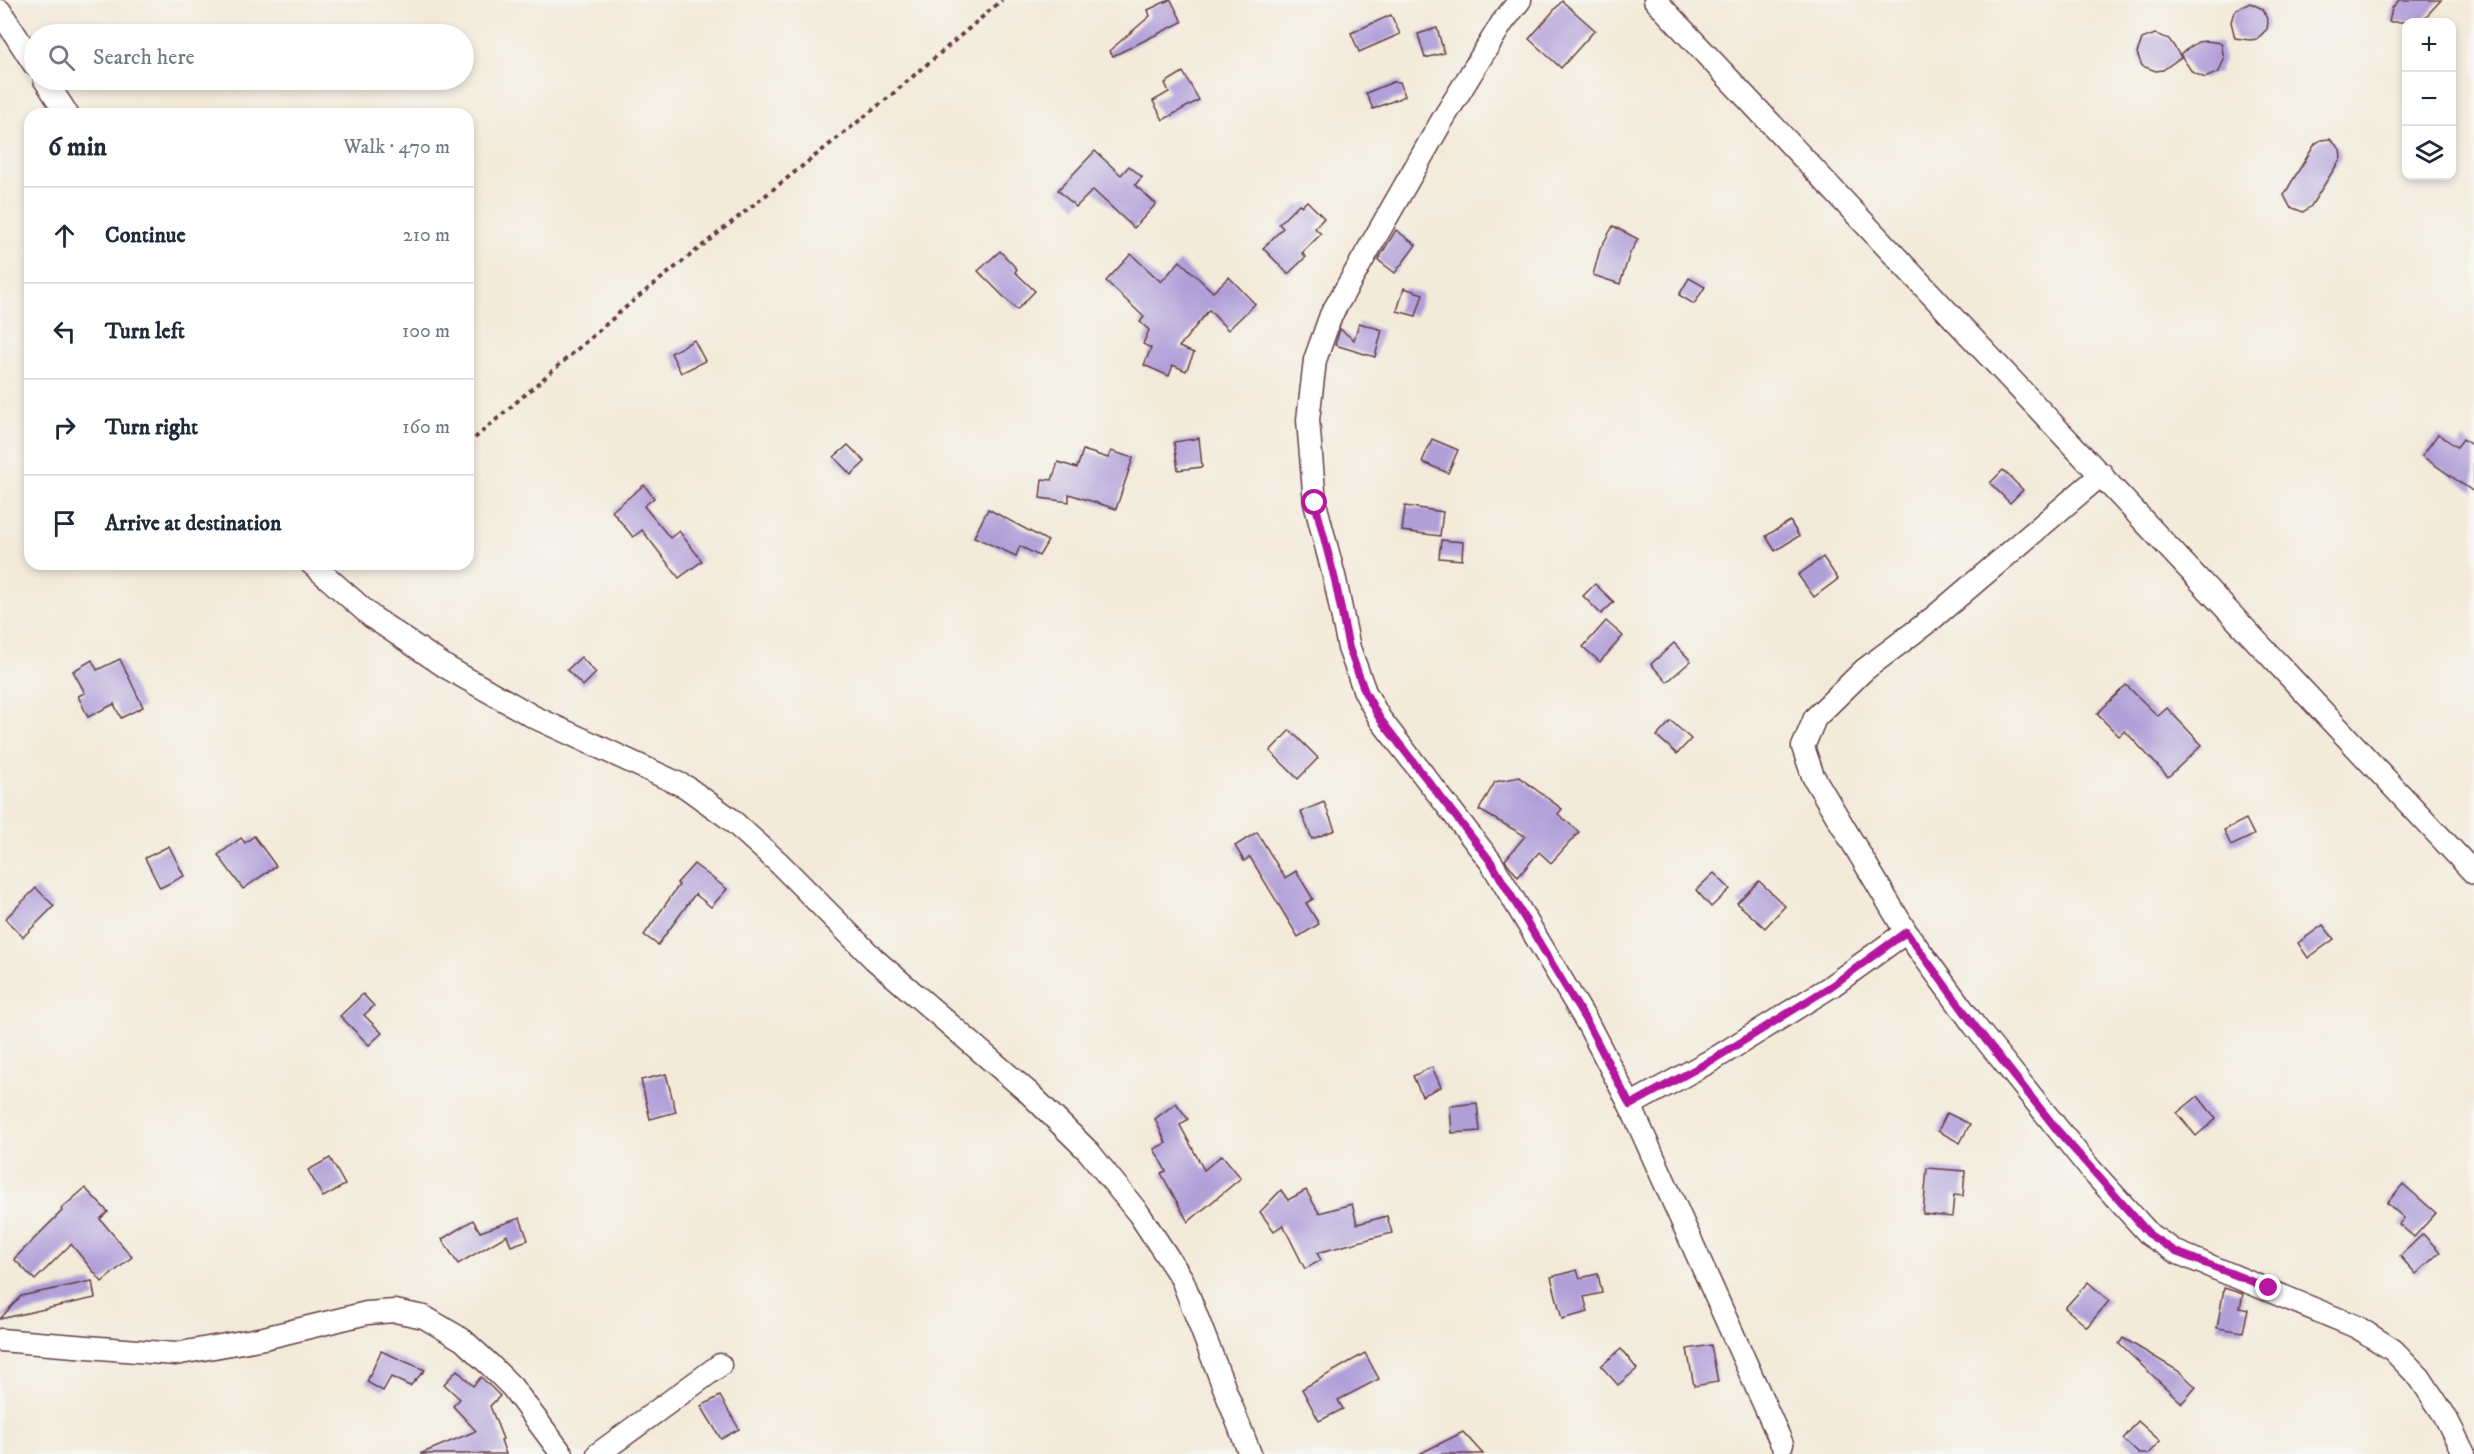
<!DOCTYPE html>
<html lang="en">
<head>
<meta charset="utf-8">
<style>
  :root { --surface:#fff; --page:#f2f2f3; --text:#1f2937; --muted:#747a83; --line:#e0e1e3 }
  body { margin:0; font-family:"IM FELL DW Pica",serif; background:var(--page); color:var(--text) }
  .controls { position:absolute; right:18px; top:18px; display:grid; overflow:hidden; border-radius:12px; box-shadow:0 3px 9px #0003 }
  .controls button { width:54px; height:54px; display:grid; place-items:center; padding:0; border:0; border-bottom:2px solid var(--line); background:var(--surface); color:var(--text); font:30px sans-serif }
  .stop { position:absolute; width:18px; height:18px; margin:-14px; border:4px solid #b5179e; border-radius:50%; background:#fff }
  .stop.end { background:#b5179e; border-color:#fff; box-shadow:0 2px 6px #0008 }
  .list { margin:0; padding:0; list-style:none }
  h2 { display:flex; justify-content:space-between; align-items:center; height:78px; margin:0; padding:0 24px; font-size:26px }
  h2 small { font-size:20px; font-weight:400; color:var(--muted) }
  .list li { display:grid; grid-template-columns:39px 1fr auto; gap:18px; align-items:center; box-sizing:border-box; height:96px; padding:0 24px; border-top:2px solid var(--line) }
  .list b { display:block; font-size:22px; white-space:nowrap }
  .list em { font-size:20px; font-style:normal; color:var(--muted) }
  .icon { flex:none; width:33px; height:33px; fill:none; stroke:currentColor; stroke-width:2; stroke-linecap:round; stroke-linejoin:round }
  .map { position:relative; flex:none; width:2474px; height:1454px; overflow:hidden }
  .search { position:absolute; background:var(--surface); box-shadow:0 3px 9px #0003; left:24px; top:24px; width:450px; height:66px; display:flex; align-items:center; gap:15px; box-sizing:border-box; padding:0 21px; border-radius:33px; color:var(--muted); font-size:22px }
  .panel { position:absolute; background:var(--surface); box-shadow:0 3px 9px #0003; left:24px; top:108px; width:450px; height:462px; border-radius:18px }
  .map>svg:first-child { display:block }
</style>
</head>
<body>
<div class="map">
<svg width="2474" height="1454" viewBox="0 0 2474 1454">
  <rect width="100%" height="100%" fill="#f6f6f2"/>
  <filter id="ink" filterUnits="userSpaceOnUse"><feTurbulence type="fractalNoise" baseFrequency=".0167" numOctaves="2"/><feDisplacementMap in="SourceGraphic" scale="12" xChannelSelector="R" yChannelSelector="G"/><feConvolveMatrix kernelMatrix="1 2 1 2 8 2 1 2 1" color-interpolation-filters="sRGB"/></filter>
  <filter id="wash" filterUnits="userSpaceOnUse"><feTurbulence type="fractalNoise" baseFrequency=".008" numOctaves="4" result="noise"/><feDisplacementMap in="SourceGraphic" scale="24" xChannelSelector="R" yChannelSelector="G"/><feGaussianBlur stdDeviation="1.35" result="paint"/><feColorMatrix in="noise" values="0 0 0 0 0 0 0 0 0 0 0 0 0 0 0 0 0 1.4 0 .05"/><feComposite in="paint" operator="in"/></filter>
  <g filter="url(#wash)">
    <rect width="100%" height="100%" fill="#f3ead9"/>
    <g id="blocks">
      <g fill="#b19fd8">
        <path d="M1169 0H1171L1182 22 1113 56 1109 51 1150 16 1148 10Z"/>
        <path d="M2399 0H2441L2421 22H2389L2392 8Z"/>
        <path d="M1562 1 1595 30 1561 68 1529 39Z"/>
        <path d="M2250 3 2263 9 2268 22 2267 29 2257 39 2250 40 2235 38 2231 22 2233 15 2237 9Z"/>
        <path d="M1391 15 1400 34 1359 52 1351 33Z"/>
        <path d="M1437 28 1444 53 1425 58 1418 34Z"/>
        <path d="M2155 34 2169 39 2181 57 2163 70 2156 71 2142 66 2137 53 2142 39Z"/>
        <path d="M2206 41 2221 43 2224 59 2219 72 2205 78 2192 72 2180 54 2198 42Z"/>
        <path d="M1183 72 1199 100 1163 120 1153 101 1169 92 1165 83Z"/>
        <path d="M1393 82H1400L1405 96 1373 109 1366 93Z"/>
        <path d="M2330 139 2340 149 2341 158 2311 206 2303 212 2290 207 2284 195 2291 183 2315 144 2321 140Z"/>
        <path d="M1095 151 1121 175 1129 166 1142 177 1135 185 1156 204 1134 228 1093 190 1076 207 1058 190Z"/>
        <path d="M1307 201 1324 218 1315 228 1321 234 1302 253 1306 257 1288 274 1263 248 1283 228 1279 224 1299 204 1302 206Z"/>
        <path d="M1613 226 1638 239 1630 253 1620 284 1593 275 1600 249Z"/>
        <path d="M1396 230 1416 245 1395 273 1378 260Z"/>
        <path d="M1000 251 1017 269 1015 272 1035 291 1017 310 978 271Z"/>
        <path d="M1131 254 1161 282 1180 261 1213 292 1229 277 1255 304 1228 330 1209 310 1179 347 1194 353 1186 371 1173 365 1169 376 1144 365 1151 348 1143 344 1149 330 1140 322 1144 317 1106 281Z"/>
        <path d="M1689 278 1705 287 1694 304 1679 295Z"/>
        <path d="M1404 288 1423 294 1416 316 1397 311Z"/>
        <path d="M1359 323 1382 330 1375 357 1335 345 1340 329 1354 340Z"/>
        <path d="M694 340 705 361 681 373 671 353Z"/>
        <path d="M2438 434 2457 447 2463 439 2474 447V492L2422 456Z"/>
        <path d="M1199 438 1202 467 1178 470 1174 442Z"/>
        <path d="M1432 439 1458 450 1448 473 1422 462Z"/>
        <path d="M848 445 865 462 851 475 834 457Z"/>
        <path d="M1083 450 1108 458 1111 451 1133 458 1116 509 1069 494V502L1040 498 1042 479 1052 480 1058 462 1077 468Z"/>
        <path d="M2003 470 2023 490 2010 503 1990 483Z"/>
        <path d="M644 485 654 498 644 506 670 538 679 531 702 561 679 578 642 530 633 537 612 511Z"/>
        <path d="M1405 506 1443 512 1440 536 1402 531Z"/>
        <path d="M988 509 1048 541 1039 556 1020 546 1016 556 974 537Z"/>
        <path d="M1790 521 1799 536 1775 551 1766 536Z"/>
        <path d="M1441 540 1463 542 1462 560 1439 558Z"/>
        <path d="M1823 557 1838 579 1814 597 1798 575Z"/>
        <path d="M1595 584 1614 602 1601 614 1583 596Z"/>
        <path d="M1606 621 1623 636 1600 662 1583 647Z"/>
        <path d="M1674 643 1691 661 1667 682 1651 664Z"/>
        <path d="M581 657 596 673 583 686 567 670Z"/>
        <path d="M120 659 143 707 121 718 114 704 88 717 78 696 85 693 73 671 92 660 97 670Z"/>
        <path d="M2126 685 2158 716 2167 708 2202 745 2168 777 2125 731 2119 736 2097 714Z"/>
        <path d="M1671 721 1691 739 1677 754 1657 736Z"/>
        <path d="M1290 730 1318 758 1298 779 1270 751Z"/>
        <path d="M1519 777 1562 809 1558 814 1579 832 1551 863 1539 852 1518 877 1505 860 1525 836 1479 810 1495 782Z"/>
        <path d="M1324 802 1335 830 1312 839 1301 812Z"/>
        <path d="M2246 819 2254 835 2231 846 2224 830Z"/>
        <path d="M1257 832 1285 878 1296 871 1313 899 1306 903 1319 924 1298 937 1250 857 1244 861 1235 846Z"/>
        <path d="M254 836 276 866 243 889 218 855 241 838 245 843Z"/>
        <path d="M169 846 184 876 160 888 145 858Z"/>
        <path d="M694 864 727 889 711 907 695 894 658 945 644 935 679 885 677 883Z"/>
        <path d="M1714 873 1730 889 1711 907 1696 890Z"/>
        <path d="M1759 881 1785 906 1765 928 1737 903Z"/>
        <path d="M36 888 54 906 23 937 5 919Z"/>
        <path d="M2323 925 2334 939 2308 958 2298 943Z"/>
        <path d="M363 994 374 1006 364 1015 382 1033 369 1045 340 1016Z"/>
        <path d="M1432 1067 1441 1087 1422 1096 1413 1076Z"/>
        <path d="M666 1074 676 1112 650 1119 641 1080Z"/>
        <path d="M2198 1096 2216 1119 2196 1136 2177 1113Z"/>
        <path d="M1176 1103 1188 1119 1180 1125 1204 1170 1222 1155 1241 1178 1188 1222 1161 1173 1166 1171 1154 1149 1166 1143 1155 1119Z"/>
        <path d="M1477 1103 1480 1131 1452 1133 1450 1106Z"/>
        <path d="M1947 1113 1970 1124 1960 1143 1938 1131Z"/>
        <path d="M330 1158 345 1185 323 1197 308 1170Z"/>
        <path d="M1927 1168 1965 1171 1963 1196 1954 1195 1952 1217 1923 1214Z"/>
        <path d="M2403 1184 2436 1213 2414 1237 2399 1224 2404 1218 2387 1203Z"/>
        <path d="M85 1188 108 1212 100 1219 132 1257 102 1282 71 1244 35 1280 14 1259 62 1211 61 1209Z"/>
        <path d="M1281 1190 1288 1200 1306 1190 1319 1213 1352 1204 1357 1224 1387 1216 1392 1233 1317 1253 1321 1260 1305 1269 1283 1225 1274 1231 1260 1212Z"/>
        <path d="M520 1218 528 1240 511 1246 507 1235 458 1264 442 1239 473 1220 480 1232Z"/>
        <path d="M2423 1234 2440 1252 2416 1274 2400 1256Z"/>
        <path d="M1577 1270 1580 1278 1598 1274 1602 1293 1584 1297 1588 1312 1562 1319 1551 1277Z"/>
        <path d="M92 1281 95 1298 0 1319 21 1296Z"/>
        <path d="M2088 1282 2109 1301 2087 1327 2065 1308Z"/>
        <path d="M2224 1288 2243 1294 2240 1308 2248 1310 2243 1332 2217 1328Z"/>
        <path d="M2123 1338 2180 1372 2196 1387 2182 1403 2119 1344Z"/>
        <path d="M1711 1345 1718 1382 1694 1386 1687 1349Z"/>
        <path d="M1621 1349 1637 1369 1618 1385 1601 1366Z"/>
        <path d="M381 1351 425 1370 410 1386 391 1377 383 1391 367 1382Z"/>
        <path d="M1365 1353 1379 1379 1338 1400 1343 1409 1319 1421 1302 1389Z"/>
        <path d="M457 1370 473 1386 481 1377 500 1396 490 1406 503 1439 501 1440 506 1454H420L476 1431 453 1406 460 1399 444 1384Z"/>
        <path d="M720 1396 739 1429 721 1439 701 1406Z"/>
        <path d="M2138 1421 2160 1441 2148 1454H2139L2123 1439Z"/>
        <path d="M1463 1432 1483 1454H1419Z"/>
      </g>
    </g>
  </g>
  <g filter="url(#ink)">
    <use href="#blocks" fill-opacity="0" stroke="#633d45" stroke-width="1.5"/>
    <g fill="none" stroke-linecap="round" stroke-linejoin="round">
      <defs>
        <g id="minor">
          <path d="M1520 0 1502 23 1443 119 1331 315 1315 360 1308 420 1315 503 1335 580 1349 648 1365 692 1380 719 1491 862 1588 1024 1630 1105 1782 1444"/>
          <path d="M1655 0 2474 873"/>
          <path d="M0 11 34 64"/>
          <path d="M45 80 67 114"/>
          <path d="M2102 474 1933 618 1864 670 1815 718 1803 747 1813 776 1906 932 1974 1025 2091 1170 2150 1235 2176 1252 2357 1327 2393 1350 2420 1378 2445 1416 2464 1454"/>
          <path d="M312 564 372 617 446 667 534 717 686 787 729 818 779 863 874 959 1029 1093 1089 1152 1139 1214 1182 1279 1250 1454"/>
          <path d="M1630 1105 1714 1059 1830 987 1906 932"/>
          <path d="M0 1340 175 1354 264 1338 367 1313 395 1311 424 1317 463 1340 490 1365 512 1387 562 1454"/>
          <path d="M598 1454 720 1365"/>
        </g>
      </defs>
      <use href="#minor" stroke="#633d45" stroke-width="25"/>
      <path stroke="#633d45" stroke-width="4" stroke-dasharray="4.5 4.5" stroke-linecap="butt" d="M468 444 633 301 889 97 1002 0"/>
      <use href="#minor" stroke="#fff" stroke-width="22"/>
    </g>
  </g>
  <g fill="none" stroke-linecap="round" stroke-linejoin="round" filter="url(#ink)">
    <path stroke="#b5179e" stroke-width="8" d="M1315 503 1335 580 1349 648 1365 692 1380 719 1491 862 1588 1024 1630 1105 1714 1059 1830 987 1906 932 1974 1025 2058 1131 2150 1235 2176 1252 2269 1288"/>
  </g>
</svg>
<div class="controls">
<button>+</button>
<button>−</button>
<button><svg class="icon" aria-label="layers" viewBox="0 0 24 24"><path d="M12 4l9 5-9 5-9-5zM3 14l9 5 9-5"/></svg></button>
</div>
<div class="stop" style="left:1315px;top:503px"></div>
<div class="stop end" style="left:2269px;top:1288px"></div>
<div class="search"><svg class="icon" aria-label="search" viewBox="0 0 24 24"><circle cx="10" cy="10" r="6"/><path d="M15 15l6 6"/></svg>Search here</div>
<section class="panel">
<h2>6 min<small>Walk · 470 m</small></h2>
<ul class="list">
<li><svg class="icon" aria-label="ahead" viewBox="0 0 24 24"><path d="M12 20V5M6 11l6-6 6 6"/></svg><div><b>Continue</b></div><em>210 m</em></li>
<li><svg class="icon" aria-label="left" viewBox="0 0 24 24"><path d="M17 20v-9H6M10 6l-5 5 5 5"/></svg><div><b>Turn left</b></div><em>100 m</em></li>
<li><svg class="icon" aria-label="right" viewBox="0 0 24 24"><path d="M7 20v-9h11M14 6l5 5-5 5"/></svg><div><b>Turn right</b></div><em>160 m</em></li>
<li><svg class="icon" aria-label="arrive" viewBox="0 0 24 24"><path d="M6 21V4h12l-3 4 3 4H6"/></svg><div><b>Arrive at destination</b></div></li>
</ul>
</section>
</div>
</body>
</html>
